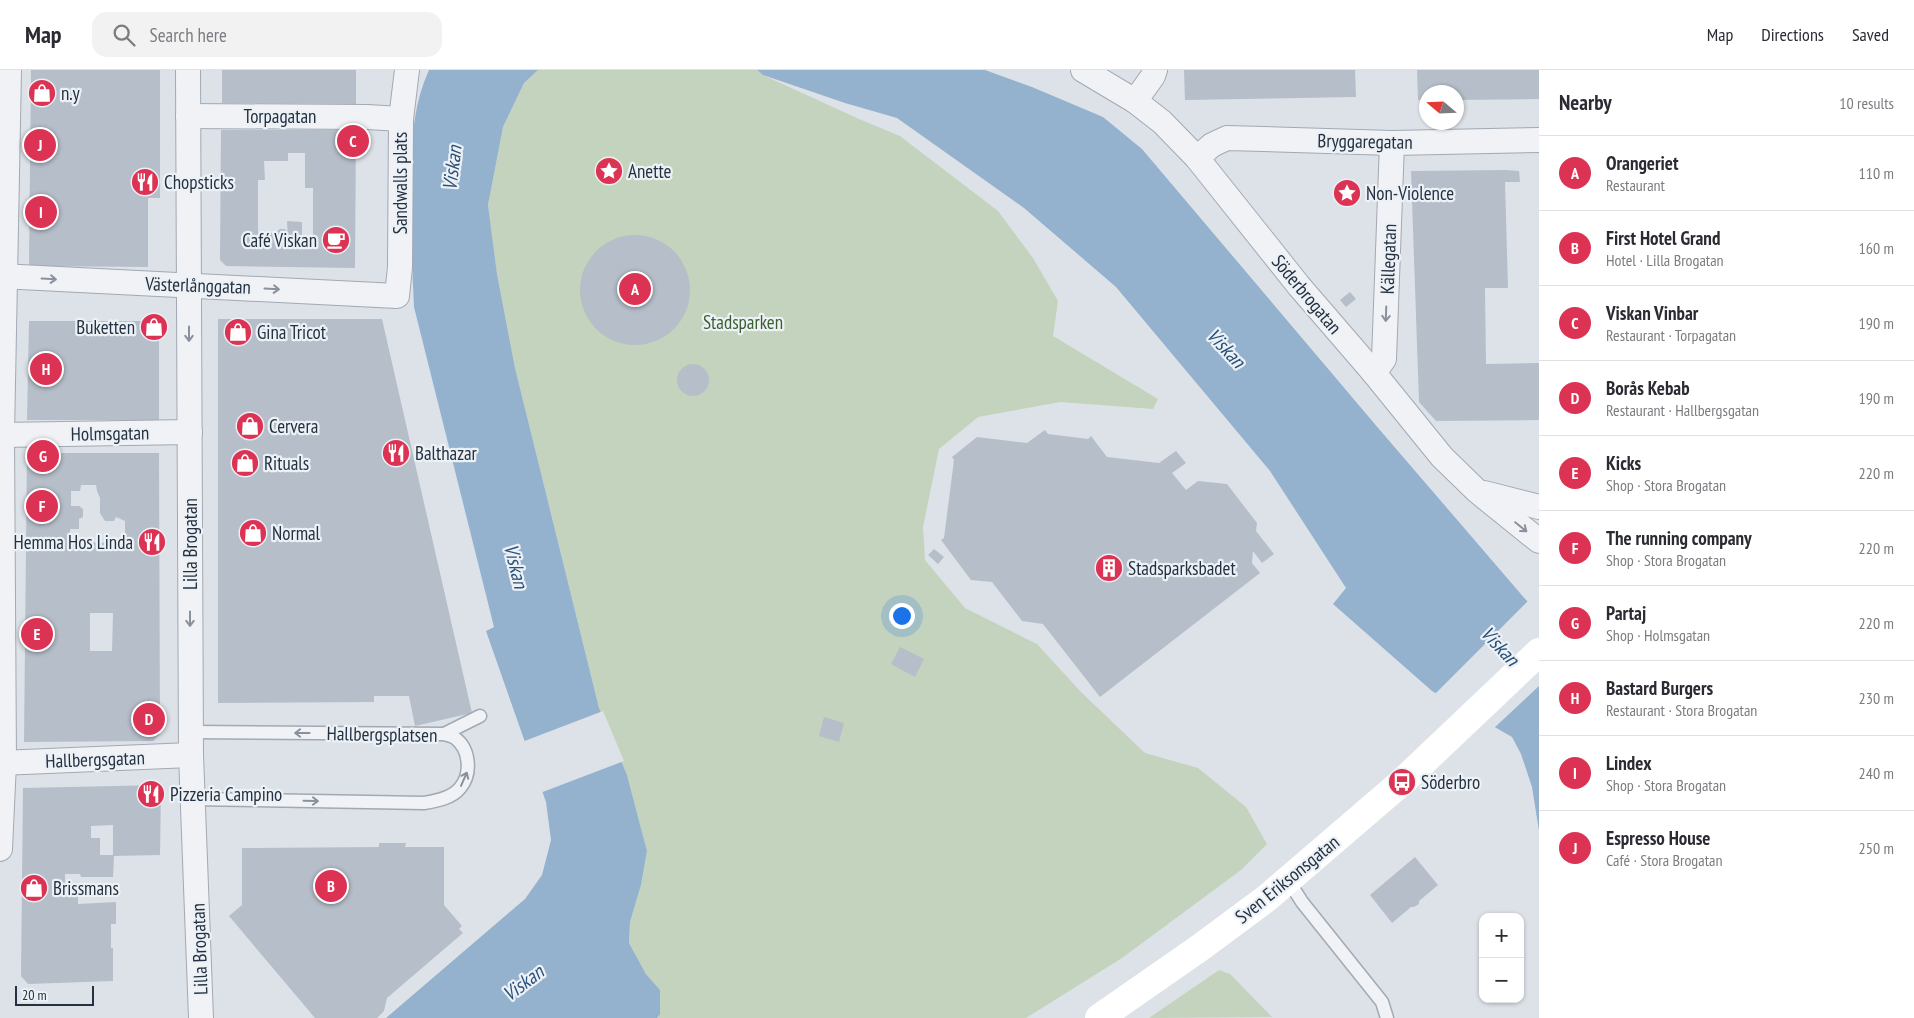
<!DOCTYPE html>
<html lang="en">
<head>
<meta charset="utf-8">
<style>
  :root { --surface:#fff; --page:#f2f2f3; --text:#2b2b33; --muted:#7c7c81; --line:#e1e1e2; --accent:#dc3354 }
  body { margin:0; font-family:"PT Sans Narrow",sans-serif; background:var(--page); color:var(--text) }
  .controls { position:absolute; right:15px; bottom:15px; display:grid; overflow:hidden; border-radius:10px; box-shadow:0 1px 4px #0004 }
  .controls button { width:45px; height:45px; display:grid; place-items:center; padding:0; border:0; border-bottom:1px solid var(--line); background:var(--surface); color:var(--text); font:25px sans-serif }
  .compass { position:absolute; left:1419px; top:15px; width:45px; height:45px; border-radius:50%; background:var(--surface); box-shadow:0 1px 4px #0004; rotate:289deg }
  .scale { position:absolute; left:15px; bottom:12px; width:79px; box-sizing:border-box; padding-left:5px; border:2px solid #253041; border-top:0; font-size:14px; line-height:18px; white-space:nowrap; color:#253041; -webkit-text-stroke:4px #ecf1f6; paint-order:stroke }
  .you { position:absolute; left:901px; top:545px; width:18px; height:18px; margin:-12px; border:4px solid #fff; border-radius:50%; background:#1a73e8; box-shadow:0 0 0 8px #1a73e833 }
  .badge { display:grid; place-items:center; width:32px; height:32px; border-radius:50%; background:var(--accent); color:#fff; font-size:16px; font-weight:700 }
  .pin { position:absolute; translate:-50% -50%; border:2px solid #fff; box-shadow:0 1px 5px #0006 }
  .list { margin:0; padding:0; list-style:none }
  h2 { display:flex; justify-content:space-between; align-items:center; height:65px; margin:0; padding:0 20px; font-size:21px }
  h2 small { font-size:16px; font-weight:400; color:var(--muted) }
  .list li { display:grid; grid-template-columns:32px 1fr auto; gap:15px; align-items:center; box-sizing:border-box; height:75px; padding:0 20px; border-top:1px solid var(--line) }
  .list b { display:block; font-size:19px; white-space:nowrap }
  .list p { margin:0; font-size:16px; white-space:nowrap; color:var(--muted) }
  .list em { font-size:16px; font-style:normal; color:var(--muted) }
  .icon { flex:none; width:28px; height:28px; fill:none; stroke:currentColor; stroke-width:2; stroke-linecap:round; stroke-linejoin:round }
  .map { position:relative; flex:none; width:1539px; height:948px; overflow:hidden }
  header { display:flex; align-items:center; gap:30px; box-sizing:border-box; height:70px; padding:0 25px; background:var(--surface); border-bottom:1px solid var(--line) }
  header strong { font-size:24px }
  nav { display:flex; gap:28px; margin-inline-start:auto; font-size:18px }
  .search { width:350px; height:45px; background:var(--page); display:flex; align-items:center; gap:12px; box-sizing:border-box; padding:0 18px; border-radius:15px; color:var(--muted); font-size:19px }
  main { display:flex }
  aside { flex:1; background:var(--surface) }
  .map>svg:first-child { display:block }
</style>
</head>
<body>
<header>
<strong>Map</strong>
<div class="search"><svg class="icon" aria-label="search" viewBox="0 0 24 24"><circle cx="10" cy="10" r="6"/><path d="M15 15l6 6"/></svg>Search here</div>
<nav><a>Map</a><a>Directions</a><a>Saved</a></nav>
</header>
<main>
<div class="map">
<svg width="1539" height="948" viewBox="0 0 1539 948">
  <rect width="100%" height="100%" fill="#dde2e8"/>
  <g fill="#c4d3bd">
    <path d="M538 0H757L763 5 859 49 900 66 998 141 1033 188 1058 231 1053 266 1158 329 1153 339 1060 332 978 347 939 379 923 457 925 490 965 538 1037 574 1081 622 1145 683 1198 698 1246 737 1267 774 1241 800 1122 888 1026 948H657L660 943V920L646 904 629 873 630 852 641 815 647 781 627 705 599 638 515 298 497 204 488 135 503 57 524 13Z"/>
    <path d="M1219 900 1230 904 1272 947 1149 948Z"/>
  </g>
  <g fill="#94b2cd">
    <path d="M429 0H538L524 13 503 57 488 135 497 204 515 298 599 638 627 705 647 781 641 815 630 852 629 873 646 904 660 920V944L657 948H386L525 829 542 805 551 770 546 732 486 561 494 557 414 237C412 204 412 171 412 138 411 90 409 44 429 0Z"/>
    <path d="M757 0H985L1032 17 1103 47 1142 79 1379 359 1539 545V761L1532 717 1521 684 1512 667 1432 621 1333 534 1346 518 1270 401 1116 217 1024 138 897 48 845 33 763 5Z"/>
  </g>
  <g fill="#dde2e8">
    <path d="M1529 530 1539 541V616L1493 659 1434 625Z"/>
    <path d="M603 641 624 691 540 723 522 672Z"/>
  </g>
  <g fill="#b6bec9" fill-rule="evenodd">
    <path d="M31 0H160V128H148V197L29 196Z"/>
    <path d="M222 0H356V34L222 33Z"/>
    <path d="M1184 0H1355L1356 27 1185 30Z"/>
    <path d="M1417 0H1539V29L1456 30V22H1426V30H1418Z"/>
    <path d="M221 60H356L355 198 226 196 220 190ZM288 83H305V118H313V173H302V152L287 151 288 169 287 161 284 159H280L275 163 258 162V110H265L264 91H288Z"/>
    <path d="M1505 100 1519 101 1520 112H1505L1508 218H1485L1486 294 1539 293V350L1436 351 1419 332 1411 101Z"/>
    <circle cx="635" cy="220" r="55"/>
    <path d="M1350 222 1356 229 1346 237 1340 230Z"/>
    <path d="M218 249H382L472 643 415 656 409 626H374V632L218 633Z"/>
    <path d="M29 251H159V350H27Z"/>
    <circle cx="693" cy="310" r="16"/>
    <path d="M1045 360 1048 364 1088 369 1091 366 1107 387 1159 393 1176 381 1186 393 1172 403 1186 420 1198 411 1227 414 1257 453 1256 461 1274 484 1262 493 1253 481 1252 493 1260 503 1100 627 1043 554 1022 551 992 512 971 510 941 470 944 468 954 390 952 387 977 367 1027 373Z"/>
    <path d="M27 383H159L160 664 153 671 24 672ZM81 415H96L97 421 100 428V443L105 451H114L116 447 125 451V473L70 472V459H79V449L83 447V439L79 436H71V421H80ZM90 543H113L112 581H90Z"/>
    <path d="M934 479 944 487 938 494 928 485Z"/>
    <path d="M900 577 924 589 915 607 891 594Z"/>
    <path d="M824 647 844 653 839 672 819 666Z"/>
    <path d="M161 715 160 785 114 786 113 807H81L80 804H65V825H78V834L116 832V854H111V878H113V911L28 914 21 906 23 718ZM113 755V785H100V768H91V756Z"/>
    <path d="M379 773H406L405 777H444V835L462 856 459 859 463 863 387 928 384 941 377 948H315L229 846 242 835V778L379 777Z"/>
    <path d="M1415 787 1438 815 1419 831V834L1414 837H1411L1392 853 1370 825Z"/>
  </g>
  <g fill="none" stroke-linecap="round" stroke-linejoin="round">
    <defs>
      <g id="lane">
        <path d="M191 662 444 664C447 665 452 666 455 668 470 679 472 704 460 718 452 728 437 731 424 733L193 729"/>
        <path d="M444 664 480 646"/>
        <path d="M1288 810 1302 832 1382 932 1387 948"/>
      </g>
      <g id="street">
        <path d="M188 0 191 685 201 948"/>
        <path d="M1083 0 1135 31 1162 52 1197 88 1299 216 1374 303 1442 387 1477 421 1539 471"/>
        <path d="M1135 31 1153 6 1155 0"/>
        <path d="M188 46 367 47 401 49"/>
        <path d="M1197 88 1212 75 1227 68 1392 73 1539 70"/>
        <path d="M0 206 397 226 400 197 401 49 407 0"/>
        <path d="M1374 303 1384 289 1392 73"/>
        <path d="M0 365 190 362"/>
        <path d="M1484 423 1539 437"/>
        <path d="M0 693 191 685"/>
        <path d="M0 779 4 693 2 365 9 0"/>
      </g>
    </defs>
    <use href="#lane" stroke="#a2a9b3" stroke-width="15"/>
    <use href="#street" stroke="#a2a9b3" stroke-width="26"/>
    <use href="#lane" stroke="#f0f2f6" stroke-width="12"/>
    <use href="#street" stroke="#f0f2f6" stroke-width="24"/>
    <path stroke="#fff" stroke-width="28" d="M1099 948 1201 877 1267 828 1402 712 1539 582"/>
  </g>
  <defs><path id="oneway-shaft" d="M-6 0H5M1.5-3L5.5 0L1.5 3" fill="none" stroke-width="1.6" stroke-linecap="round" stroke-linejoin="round" transform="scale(1.25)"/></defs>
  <g stroke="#8a919c">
    <use href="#oneway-shaft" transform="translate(49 209) rotate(3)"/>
    <use href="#oneway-shaft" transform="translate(272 219) rotate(3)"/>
    <use href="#oneway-shaft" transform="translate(1386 244) rotate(92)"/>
    <use href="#oneway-shaft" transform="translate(189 264) rotate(90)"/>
    <use href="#oneway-shaft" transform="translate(1521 457) rotate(39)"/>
    <use href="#oneway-shaft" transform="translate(190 549) rotate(90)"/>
    <use href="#oneway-shaft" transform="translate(302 663) rotate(-180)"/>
    <use href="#oneway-shaft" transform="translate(464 709) rotate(-66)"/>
    <use href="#oneway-shaft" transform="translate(311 731) rotate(1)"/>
  </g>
  <defs>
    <symbol id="shop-disc" viewBox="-11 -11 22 22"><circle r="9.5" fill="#dc3354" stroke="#ecf1f6"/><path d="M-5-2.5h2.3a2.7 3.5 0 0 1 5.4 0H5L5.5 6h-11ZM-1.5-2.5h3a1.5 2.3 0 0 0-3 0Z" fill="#fff"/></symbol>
    <symbol id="sight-disc" viewBox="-11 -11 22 22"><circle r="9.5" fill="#dc3354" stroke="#ecf1f6"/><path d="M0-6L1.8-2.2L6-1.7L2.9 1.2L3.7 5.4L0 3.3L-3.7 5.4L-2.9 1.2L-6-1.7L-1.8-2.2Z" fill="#fff"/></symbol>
    <symbol id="restaurant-disc" viewBox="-11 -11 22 22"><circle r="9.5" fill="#dc3354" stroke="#ecf1f6"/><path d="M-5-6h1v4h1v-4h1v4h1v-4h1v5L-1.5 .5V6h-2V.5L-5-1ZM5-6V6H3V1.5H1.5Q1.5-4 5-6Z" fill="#fff"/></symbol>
    <symbol id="cafe-disc" viewBox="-11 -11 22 22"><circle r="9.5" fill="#dc3354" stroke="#ecf1f6"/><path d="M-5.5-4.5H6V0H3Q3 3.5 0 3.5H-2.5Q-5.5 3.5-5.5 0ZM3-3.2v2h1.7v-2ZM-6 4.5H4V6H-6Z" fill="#fff"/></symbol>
    <symbol id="building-disc" viewBox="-11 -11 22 22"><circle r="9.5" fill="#dc3354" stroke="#ecf1f6"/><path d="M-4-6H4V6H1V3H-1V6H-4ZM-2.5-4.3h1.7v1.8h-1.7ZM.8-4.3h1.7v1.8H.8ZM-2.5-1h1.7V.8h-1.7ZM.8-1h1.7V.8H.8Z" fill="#fff"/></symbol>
    <symbol id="bus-disc" viewBox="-11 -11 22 22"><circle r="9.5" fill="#dc3354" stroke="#ecf1f6"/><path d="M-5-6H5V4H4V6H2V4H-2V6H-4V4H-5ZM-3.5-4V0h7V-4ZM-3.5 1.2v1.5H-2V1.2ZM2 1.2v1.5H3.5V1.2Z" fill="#fff"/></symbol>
  </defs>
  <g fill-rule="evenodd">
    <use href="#shop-disc" x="26" y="7" width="32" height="32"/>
    <use href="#sight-disc" x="593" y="85" width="32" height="32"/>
    <use href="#restaurant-disc" x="129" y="96" width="32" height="32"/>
    <use href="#sight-disc" x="1331" y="107" width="32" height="32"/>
    <use href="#cafe-disc" x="320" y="154" width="32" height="32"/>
    <use href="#shop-disc" x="138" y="241" width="32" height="32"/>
    <use href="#shop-disc" x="222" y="246" width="32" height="32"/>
    <use href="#shop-disc" x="234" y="340" width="32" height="32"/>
    <use href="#restaurant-disc" x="380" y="367" width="32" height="32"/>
    <use href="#shop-disc" x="229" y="377" width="32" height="32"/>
    <use href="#shop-disc" x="237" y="447" width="32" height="32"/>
    <use href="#restaurant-disc" x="136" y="456" width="32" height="32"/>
    <use href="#building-disc" x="1093" y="482" width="32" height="32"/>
    <use href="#bus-disc" x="1386" y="696" width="32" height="32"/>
    <use href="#restaurant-disc" x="135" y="708" width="32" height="32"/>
    <use href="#shop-disc" x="18" y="802" width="32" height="32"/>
  </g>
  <g text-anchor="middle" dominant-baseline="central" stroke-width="4.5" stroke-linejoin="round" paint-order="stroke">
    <g font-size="19" fill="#253041" stroke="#ecf1f6" text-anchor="start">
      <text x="61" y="23">n.y</text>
      <text x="628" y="101">Anette</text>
      <text x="164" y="112">Chopsticks</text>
      <text x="1366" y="123">Non-Violence</text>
      <text x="317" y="170" text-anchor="end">Café Viskan</text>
      <text x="135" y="257" text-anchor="end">Buketten</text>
      <text x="257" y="262">Gina Tricot</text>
      <text x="269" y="356">Cervera</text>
      <text x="415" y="383">Balthazar</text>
      <text x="264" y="393">Rituals</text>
      <text x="272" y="463">Normal</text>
      <text x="133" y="472" text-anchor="end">Hemma Hos Linda</text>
      <text x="1128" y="498">Stadsparksbadet</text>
      <text x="1421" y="712">Söderbro</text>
      <text x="170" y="724">Pizzeria Campino</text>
      <text x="53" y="818">Brissmans</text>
    </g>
    <g font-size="19" fill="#253041" stroke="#ecf1f6">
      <text x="280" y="46">Torpagatan</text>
      <text transform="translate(1365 71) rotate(1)">Bryggaregatan</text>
      <text transform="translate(400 113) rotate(-90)">Sandwalls plats</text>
      <text transform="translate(1388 189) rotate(-88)">Källegatan</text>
      <text transform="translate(198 215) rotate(2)">Västerlånggatan</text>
      <text transform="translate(1307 224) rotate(50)">Söderbrogatan</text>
      <text transform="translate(110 363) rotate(-1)">Holmsgatan</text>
      <text transform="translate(190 474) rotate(-90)">Lilla Brogatan</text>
      <text transform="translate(382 664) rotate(1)">Hallbergsplatsen</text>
      <text transform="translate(95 689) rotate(-2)">Hallbergsgatan</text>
      <text transform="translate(1287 809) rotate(-39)">Sven Eriksonsgatan</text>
      <text transform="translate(199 879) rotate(-92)">Lilla Brogatan</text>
    </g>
    <g font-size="19" fill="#3b5e31" stroke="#ecf1f6">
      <text x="743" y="252">Stadsparken</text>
    </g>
    <g font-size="20" font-style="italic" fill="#2b5179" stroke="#ecf1f6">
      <text transform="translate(452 98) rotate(-83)">Viskan</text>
      <text transform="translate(1226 278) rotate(47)">Viskan</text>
      <text transform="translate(516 496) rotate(76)">Viskan</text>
      <text transform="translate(1500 576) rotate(47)">Viskan</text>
      <text transform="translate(523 913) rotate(-37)">Viskan</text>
    </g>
  </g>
</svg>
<div class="controls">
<button>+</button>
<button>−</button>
</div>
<svg class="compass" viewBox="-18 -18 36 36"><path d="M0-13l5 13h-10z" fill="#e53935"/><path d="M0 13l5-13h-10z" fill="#7c7c81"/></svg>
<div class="scale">20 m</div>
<div class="you"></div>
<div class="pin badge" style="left:635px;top:219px">A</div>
<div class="pin badge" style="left:331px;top:816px">B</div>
<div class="pin badge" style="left:353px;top:71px">C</div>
<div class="pin badge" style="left:149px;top:649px">D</div>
<div class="pin badge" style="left:37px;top:564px">E</div>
<div class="pin badge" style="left:42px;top:436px">F</div>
<div class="pin badge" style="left:43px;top:386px">G</div>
<div class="pin badge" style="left:46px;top:299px">H</div>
<div class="pin badge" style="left:41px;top:142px">I</div>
<div class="pin badge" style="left:40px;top:75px">J</div>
</div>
<aside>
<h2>Nearby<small>10 results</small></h2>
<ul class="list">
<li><span class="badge">A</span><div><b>Orangeriet</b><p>Restaurant</p></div><em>110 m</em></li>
<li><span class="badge">B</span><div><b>First Hotel Grand</b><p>Hotel · Lilla Brogatan</p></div><em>160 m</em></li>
<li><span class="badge">C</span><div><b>Viskan Vinbar</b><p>Restaurant · Torpagatan</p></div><em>190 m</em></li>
<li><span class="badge">D</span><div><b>Borås Kebab</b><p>Restaurant · Hallbergsgatan</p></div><em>190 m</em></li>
<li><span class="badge">E</span><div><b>Kicks</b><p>Shop · Stora Brogatan</p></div><em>220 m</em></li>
<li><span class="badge">F</span><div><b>The running company</b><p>Shop · Stora Brogatan</p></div><em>220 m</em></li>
<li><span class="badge">G</span><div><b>Partaj</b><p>Shop · Holmsgatan</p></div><em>220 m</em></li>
<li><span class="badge">H</span><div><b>Bastard Burgers</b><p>Restaurant · Stora Brogatan</p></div><em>230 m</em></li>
<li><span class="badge">I</span><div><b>Lindex</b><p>Shop · Stora Brogatan</p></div><em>240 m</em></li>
<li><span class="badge">J</span><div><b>Espresso House</b><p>Café · Stora Brogatan</p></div><em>250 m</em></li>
</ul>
</aside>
</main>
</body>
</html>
